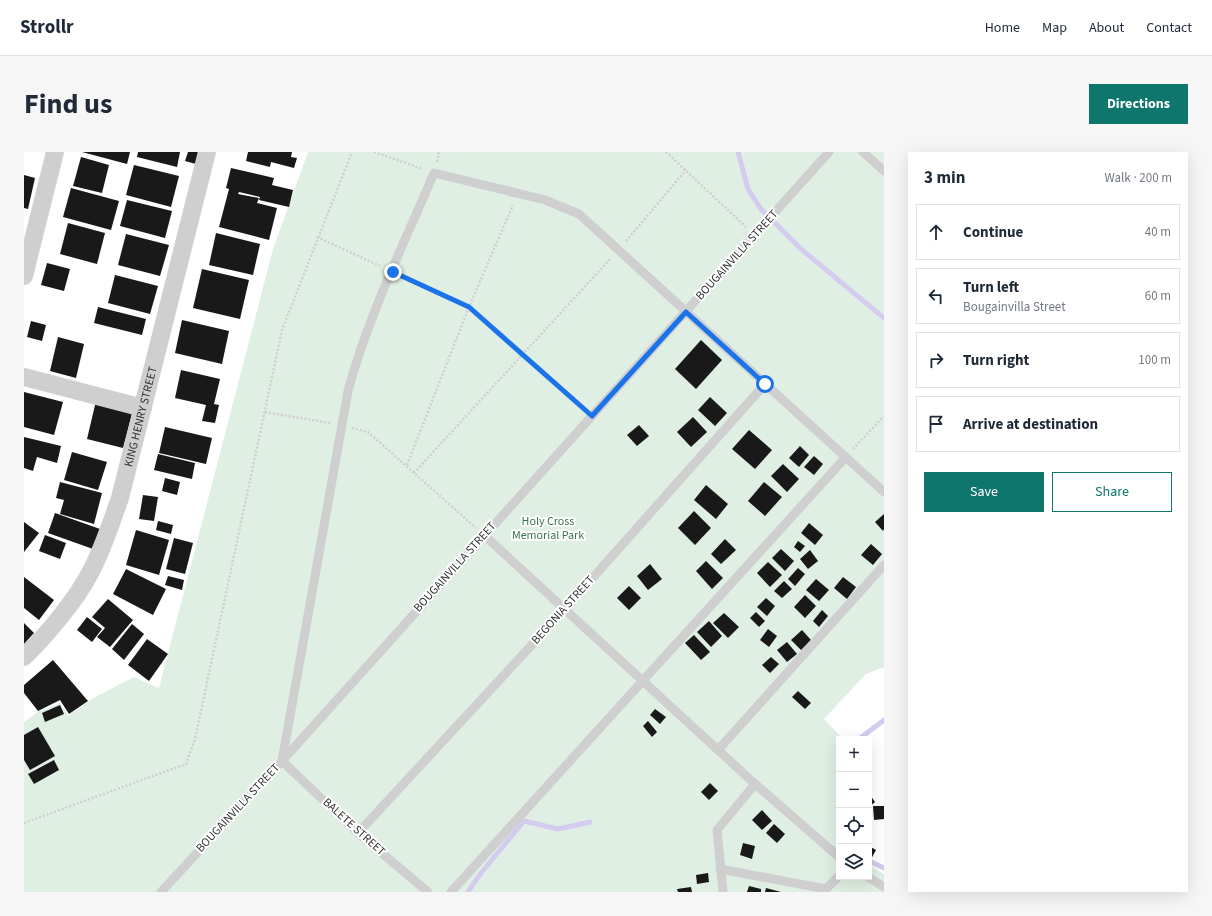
<!DOCTYPE html>
<html lang="en">
<head>
<meta charset="utf-8">
<style>
  :root { --surface:#fff; --page:#f6f6f7; --text:#1f2937; --muted:#747a83; --line:#e0e1e3; --accent:#0f766e }
  body { margin:0; font-family:"Source Sans 3",sans-serif; background:var(--page); color:var(--text) }
  .controls { position:absolute; right:12px; bottom:12px; display:grid; overflow:hidden; border-radius:0px; box-shadow:0 4px 16px #0002 }
  .controls button { width:36px; height:36px; display:grid; place-items:center; padding:0; border:0; border-bottom:1px solid var(--line); background:var(--surface); color:var(--text); font:20px sans-serif }
  .stop { position:absolute; width:12px; height:12px; margin:-9px; border:3px solid #1a73e8; border-radius:50%; background:#fff }
  .stop.end { background:#1a73e8; border-color:#fff; box-shadow:0 1px 4px #0008 }
  .list { margin:0; padding:0; list-style:none }
  h2 { display:flex; justify-content:space-between; align-items:center; height:52px; margin:0; padding:0 16px; font-size:17px }
  h2 small { font-size:13px; font-weight:400; color:var(--muted) }
  .list li { display:grid; grid-template-columns:26px 1fr auto; gap:12px; align-items:center; box-sizing:border-box; height:56px; margin:0 8px 8px; padding:0 8px; border:1px solid var(--line); border-radius:0px }
  .list b { display:block; font-size:15px; white-space:nowrap }
  .list p { margin:0; font-size:13px; white-space:nowrap; color:var(--muted) }
  .list em { font-size:13px; font-style:normal; color:var(--muted) }
  .actions { display:flex; gap:8px; padding:12px 16px }
  .actions a { flex:1; padding:9px 0; border:1px solid var(--accent); border-radius:0px; text-align:center; font-size:14px; color:var(--accent) }
  .actions .main { background:var(--accent); color:#fff }
  .icon { flex:none; width:22px; height:22px; fill:none; stroke:currentColor; stroke-width:2; stroke-linecap:round; stroke-linejoin:round }
  .map { position:relative; flex:none; width:860px; height:740px; overflow:hidden; border-radius:0px }
  header { display:flex; align-items:center; gap:24px; box-sizing:border-box; height:56px; padding:0 20px; background:var(--surface); border-bottom:1px solid var(--line) }
  header strong { font-size:19px }
  nav { display:flex; gap:22px; margin-inline-start:auto; font-size:14px }
  .intro { display:flex; align-items:center; justify-content:space-between; box-sizing:border-box; height:96px; padding:0 24px }
  h1 { margin:0; font-size:28px }
  .button { padding:10px 18px; border-radius:0px; background:var(--accent); color:#fff; font-size:14px; font-weight:700 }
  main { display:flex; gap:24px; padding:0 24px }
  aside { flex:1; background:var(--surface); border-radius:0px; box-shadow:0 4px 16px #0002 }
  .map>svg:first-child { display:block }
</style>
</head>
<body>
<header>
<strong>Strollr</strong>
<nav><a>Home</a><a>Map</a><a>About</a><a>Contact</a></nav>
</header>
<div class="intro"><h1>Find us</h1><a class="button">Directions</a></div>
<main>
<div class="map">
<svg width="860" height="740" viewBox="0 0 860 740">
  <rect width="100%" height="100%" fill="#fff"/>
  <path fill="#e0efe4" d="M284 0H860V515L842 522 800 567 819 587H815V725H845V713L860 722V740H0V570L15 559 36 551 44 564 71 545 110 525 135 536 249 97Z"/>
  <g fill="none" stroke-linecap="round" stroke-linejoin="round">
    <g stroke="#d3ccef" stroke-width="5">
      <path d="M714 0 724 37 737 57 777 97 860 166"/>
      <path d="M835 587 860 568"/>
      <path d="M845 709 860 716"/>
      <path d="M444 740 457 721 500 669 534 677 566 670"/>
    </g>
  </g>
  <g fill="#191919">
    <path d="M58 0H106L103 12Z"/>
    <path d="M114 0H156L153 15 113 5Z"/>
    <path d="M164 0H174L172 12 161 9Z"/>
    <path d="M224 0H268L267 5 273 6 270 16 247 10 246 15 222 9Z"/>
    <path d="M57 5 85 13 78 41 49 34Z"/>
    <path d="M110 13 155 24 147 55 102 43Z"/>
    <path d="M207 16 250 26 248 33 269 38 265 55 235 48 236 45 215 40 214 42 235 46 233 51 253 56 245 88 195 75 205 37 202 36Z"/>
    <path d="M0 23 11 26 4 57 0 56Z"/>
    <path d="M47 36 95 49 87 78 39 65Z"/>
    <path d="M103 48 148 59 141 86 96 74Z"/>
    <path d="M44 71 81 81 73 112 36 102Z"/>
    <path d="M192 81 236 92 229 123 185 113Z"/>
    <path d="M102 82 145 93 136 124 94 113Z"/>
    <path d="M23 111 46 117 40 139 17 133Z"/>
    <path d="M178 117 225 128 216 167 169 156Z"/>
    <path d="M91 123 134 134 126 162 84 151Z"/>
    <path d="M74 155 122 167 118 183 70 171Z"/>
    <path d="M158 168 205 179 198 212 151 201Z"/>
    <path d="M7 169 22 173 18 189 3 185Z"/>
    <path d="M34 185 60 192 52 226 26 219Z"/>
    <path d="M677 188 698 208 672 237 651 217Z"/>
    <path d="M157 218 196 227 190 252 195 253 191 271 178 269 182 253 151 246Z"/>
    <path d="M0 240 39 250 30 283 0 275Z"/>
    <path d="M686 245 703 261 691 274 674 258Z"/>
    <path d="M72 249 109 258 99 296 63 287Z"/>
    <path d="M669 265 683 280 667 295 653 280Z"/>
    <path d="M615 273 625 284 613 294 603 283Z"/>
    <path d="M141 275 188 286 182 312 135 301Z"/>
    <path d="M725 278 748 298 731 317 708 297Z"/>
    <path d="M0 285 37 294 33 311 13 305 9 319 0 316Z"/>
    <path d="M776 294 785 303 775 315 765 306Z"/>
    <path d="M48 300 83 310 74 338 40 328Z"/>
    <path d="M134 302 171 311 168 327 130 318Z"/>
    <path d="M790 304 799 312 790 323 780 315Z"/>
    <path d="M759 312 775 327 763 340 747 324Z"/>
    <path d="M141 326 156 330 153 343 138 339Z"/>
    <path d="M36 330 78 341 70 372 36 362 40 348 32 346Z"/>
    <path d="M740 330 758 345 741 364 724 349Z"/>
    <path d="M682 333 704 352 692 367 670 348Z"/>
    <path d="M119 343 134 345 130 369 115 367Z"/>
    <path d="M670 359 687 376 671 393 654 376Z"/>
    <path d="M31 361 76 377 69 397 24 381Z"/>
    <path d="M860 362V377L859 379 851 370Z"/>
    <path d="M134 369 149 373 147 382 132 378Z"/>
    <path d="M0 370 15 381 0 400Z"/>
    <path d="M785 371 799 383 791 393 777 381Z"/>
    <path d="M112 378 145 388 135 423 102 413Z"/>
    <path d="M21 383 42 391 36 407 15 399Z"/>
    <path d="M150 386 169 391 161 422 142 417Z"/>
    <path d="M701 387 712 398 697 412 687 402Z"/>
    <path d="M774 389 781 394 776 400 770 395Z"/>
    <path d="M847 392 858 402 849 413 837 403Z"/>
    <path d="M757 397 770 409 761 419 748 406Z"/>
    <path d="M786 398 794 409 784 417 776 407Z"/>
    <path d="M682 409 699 426 688 437 672 419Z"/>
    <path d="M744 410 758 423 746 435 733 421Z"/>
    <path d="M626 412 638 427 624 438 613 424Z"/>
    <path d="M774 416 781 422 771 434 764 427Z"/>
    <path d="M102 417 142 437 129 463 89 442Z"/>
    <path d="M144 424 160 428 158 438 141 433Z"/>
    <path d="M0 425 30 448 15 468 0 456Z"/>
    <path d="M819 425 832 435 823 447 810 436Z"/>
    <path d="M792 427 805 438 795 449 782 438Z"/>
    <path d="M760 429 768 437 758 446 750 439Z"/>
    <path d="M605 434 617 446 605 458 593 446Z"/>
    <path d="M781 443 792 454 781 466 770 455Z"/>
    <path d="M742 446 751 454 743 464 733 455Z"/>
    <path d="M84 447 109 468 86 495 73 485 81 476 68 465Z"/>
    <path d="M798 458 804 464 795 475 789 469Z"/>
    <path d="M732 460 741 469 735 475 726 466Z"/>
    <path d="M700 461 715 475 704 486 689 471Z"/>
    <path d="M63 465 78 477 68 490 53 478Z"/>
    <path d="M685 469 698 484 687 495 673 480Z"/>
    <path d="M0 471 10 481 0 492Z"/>
    <path d="M108 472 120 482 100 508 88 497Z"/>
    <path d="M744 477 753 484 745 495 736 488Z"/>
    <path d="M778 478 787 488 777 498 767 488Z"/>
    <path d="M670 483 686 500 677 508 661 491Z"/>
    <path d="M123 487 144 502 125 529 104 513Z"/>
    <path d="M763 490 773 502 763 510 753 498Z"/>
    <path d="M747 505 755 512 746 521 738 513Z"/>
    <path d="M29 508 64 549 45 562 36 548 14 559 0 541V533Z"/>
    <path d="M774 539 787 551 781 557 768 545Z"/>
    <path d="M36 553 40 562 21 570 18 561Z"/>
    <path d="M631 557 642 565 636 572 626 563Z"/>
    <path d="M624 569 633 580 628 585 619 574Z"/>
    <path d="M14 575 31 604 6 618 0 608V583Z"/>
    <path d="M30 608 35 618 10 632 4 622Z"/>
    <path d="M686 631 694 639 685 648 677 640Z"/>
    <path d="M846 643 851 650 845 655V644Z"/>
    <path d="M849 654H860V667L850 668Z"/>
    <path d="M738 658 748 669 738 678 728 668Z"/>
    <path d="M750 672 761 682 753 691 742 681Z"/>
    <path d="M845 675H848L846 690H845Z"/>
    <path d="M719 691 731 694 728 707 716 703Z"/>
    <path d="M845 694 852 698 847 707 845 706Z"/>
    <path d="M684 721 685 730 673 732 672 723Z"/>
    <path d="M725 734 737 737V740H723Z"/>
    <path d="M667 735 668 740H654L653 737Z"/>
    <path d="M742 736 757 740H741Z"/>
  </g>
  <g fill="none" stroke-linecap="round" stroke-linejoin="round">
    <g stroke="#cfcfcf" stroke-width="2.5" stroke-dasharray="2 2" stroke-linecap="butt">
      <path d="M350 0 399 17"/>
      <path d="M642 0 722 75"/>
      <path d="M413 10 415 0"/>
      <path d="M293 85 356 114"/>
      <path d="M602 89 662 18"/>
      <path d="M379 124 445 155 558 256"/>
      <path d="M241 260 306 271"/>
      <path d="M328 276 344 280 452 376"/>
      <path d="M829 297 860 264"/>
      <path d="M383 313 445 155 489 53"/>
      <path d="M390 321 587 106"/>
      <path d="M0 671 162 612 171 587 258 178 328 0"/>
    </g>
    <g stroke="#cfcfcf" stroke-width="9">
      <path d="M839 0 860 19"/>
      <path d="M460 383 731 632 815 705"/>
      <path d="M694 598 860 413"/>
      <path d="M334 681 541 457 741 232"/>
      <path d="M696 717 802 737 815 724"/>
      <path d="M844 725 860 735"/>
      <path d="M137 740 258 609 805 0"/>
      <path d="M404 740 334 681 258 609 324 239C344 164 380 92 410 21L521 48 555 62 860 340"/>
      <path d="M427 740 822 305"/>
      <path d="M699 740 693 678 731 632"/>
    </g>
    <g stroke="#cfcfcf" stroke-width="18">
      <path d="M0 124 31 0"/>
      <path d="M0 225 119 256"/>
      <path id="s1" d="M0 505C22 484 52 448 66 421 79 397 87 371 96 346L183 0"/>
    </g>
  </g>
  <g fill="none" stroke-linecap="round" stroke-linejoin="round">
    <path stroke="#1a73e8" stroke-width="5" d="M369 120 445 155 568 264 662 160 741 232"/>
  </g>
  <g text-anchor="middle" dominant-baseline="central" stroke-width="4" stroke-linejoin="round" paint-order="stroke">
    <g font-size="12" fill="#323232" stroke="#fff">
      <text transform="translate(713 103) rotate(-48)">BOUGAINVILLA STREET</text>
      <text stroke="none"><textPath href="#s1" startOffset="272">KING HENRY STREET</textPath></text>
      <text transform="translate(431 415) rotate(-48)">BOUGAINVILLA STREET</text>
      <text transform="translate(539 458) rotate(-48)">BEGONIA STREET</text>
      <text transform="translate(214 656) rotate(-47)">BOUGAINVILLA STREET</text>
      <text transform="translate(330 675) rotate(42)">BALETE STREET</text>
    </g>
    <g font-size="12" fill="#3c724e" stroke="#fff">
      <text x="524" y="369">Holy Cross<tspan x="524" dy="14">Memorial Park</tspan></text>
    </g>
  </g>
</svg>
<div class="controls">
<button>+</button>
<button>−</button>
<button><svg class="icon" aria-label="locate" viewBox="0 0 24 24"><circle cx="12" cy="12" r="6"/><path d="M12 2v4M12 18v4M2 12h4M18 12h4"/></svg></button>
<button><svg class="icon" aria-label="layers" viewBox="0 0 24 24"><path d="M12 4l9 5-9 5-9-5zM3 14l9 5 9-5"/></svg></button>
</div>
<div class="stop" style="left:741px;top:232px"></div>
<div class="stop end" style="left:369px;top:120px"></div>
</div>
<aside>
<h2>3 min<small>Walk · 200 m</small></h2>
<ul class="list">
<li><svg class="icon" aria-label="ahead" viewBox="0 0 24 24"><path d="M12 20V5M6 11l6-6 6 6"/></svg><div><b>Continue</b></div><em>40 m</em></li>
<li><svg class="icon" aria-label="left" viewBox="0 0 24 24"><path d="M17 20v-9H6M10 6l-5 5 5 5"/></svg><div><b>Turn left</b><p>Bougainvilla Street</p></div><em>60 m</em></li>
<li><svg class="icon" aria-label="right" viewBox="0 0 24 24"><path d="M7 20v-9h11M14 6l5 5-5 5"/></svg><div><b>Turn right</b></div><em>100 m</em></li>
<li><svg class="icon" aria-label="arrive" viewBox="0 0 24 24"><path d="M6 21V4h12l-3 4 3 4H6"/></svg><div><b>Arrive at destination</b></div></li>
</ul>
<div class="actions"><a class="main">Save</a><a>Share</a></div>
</aside>
</main>
</body>
</html>
